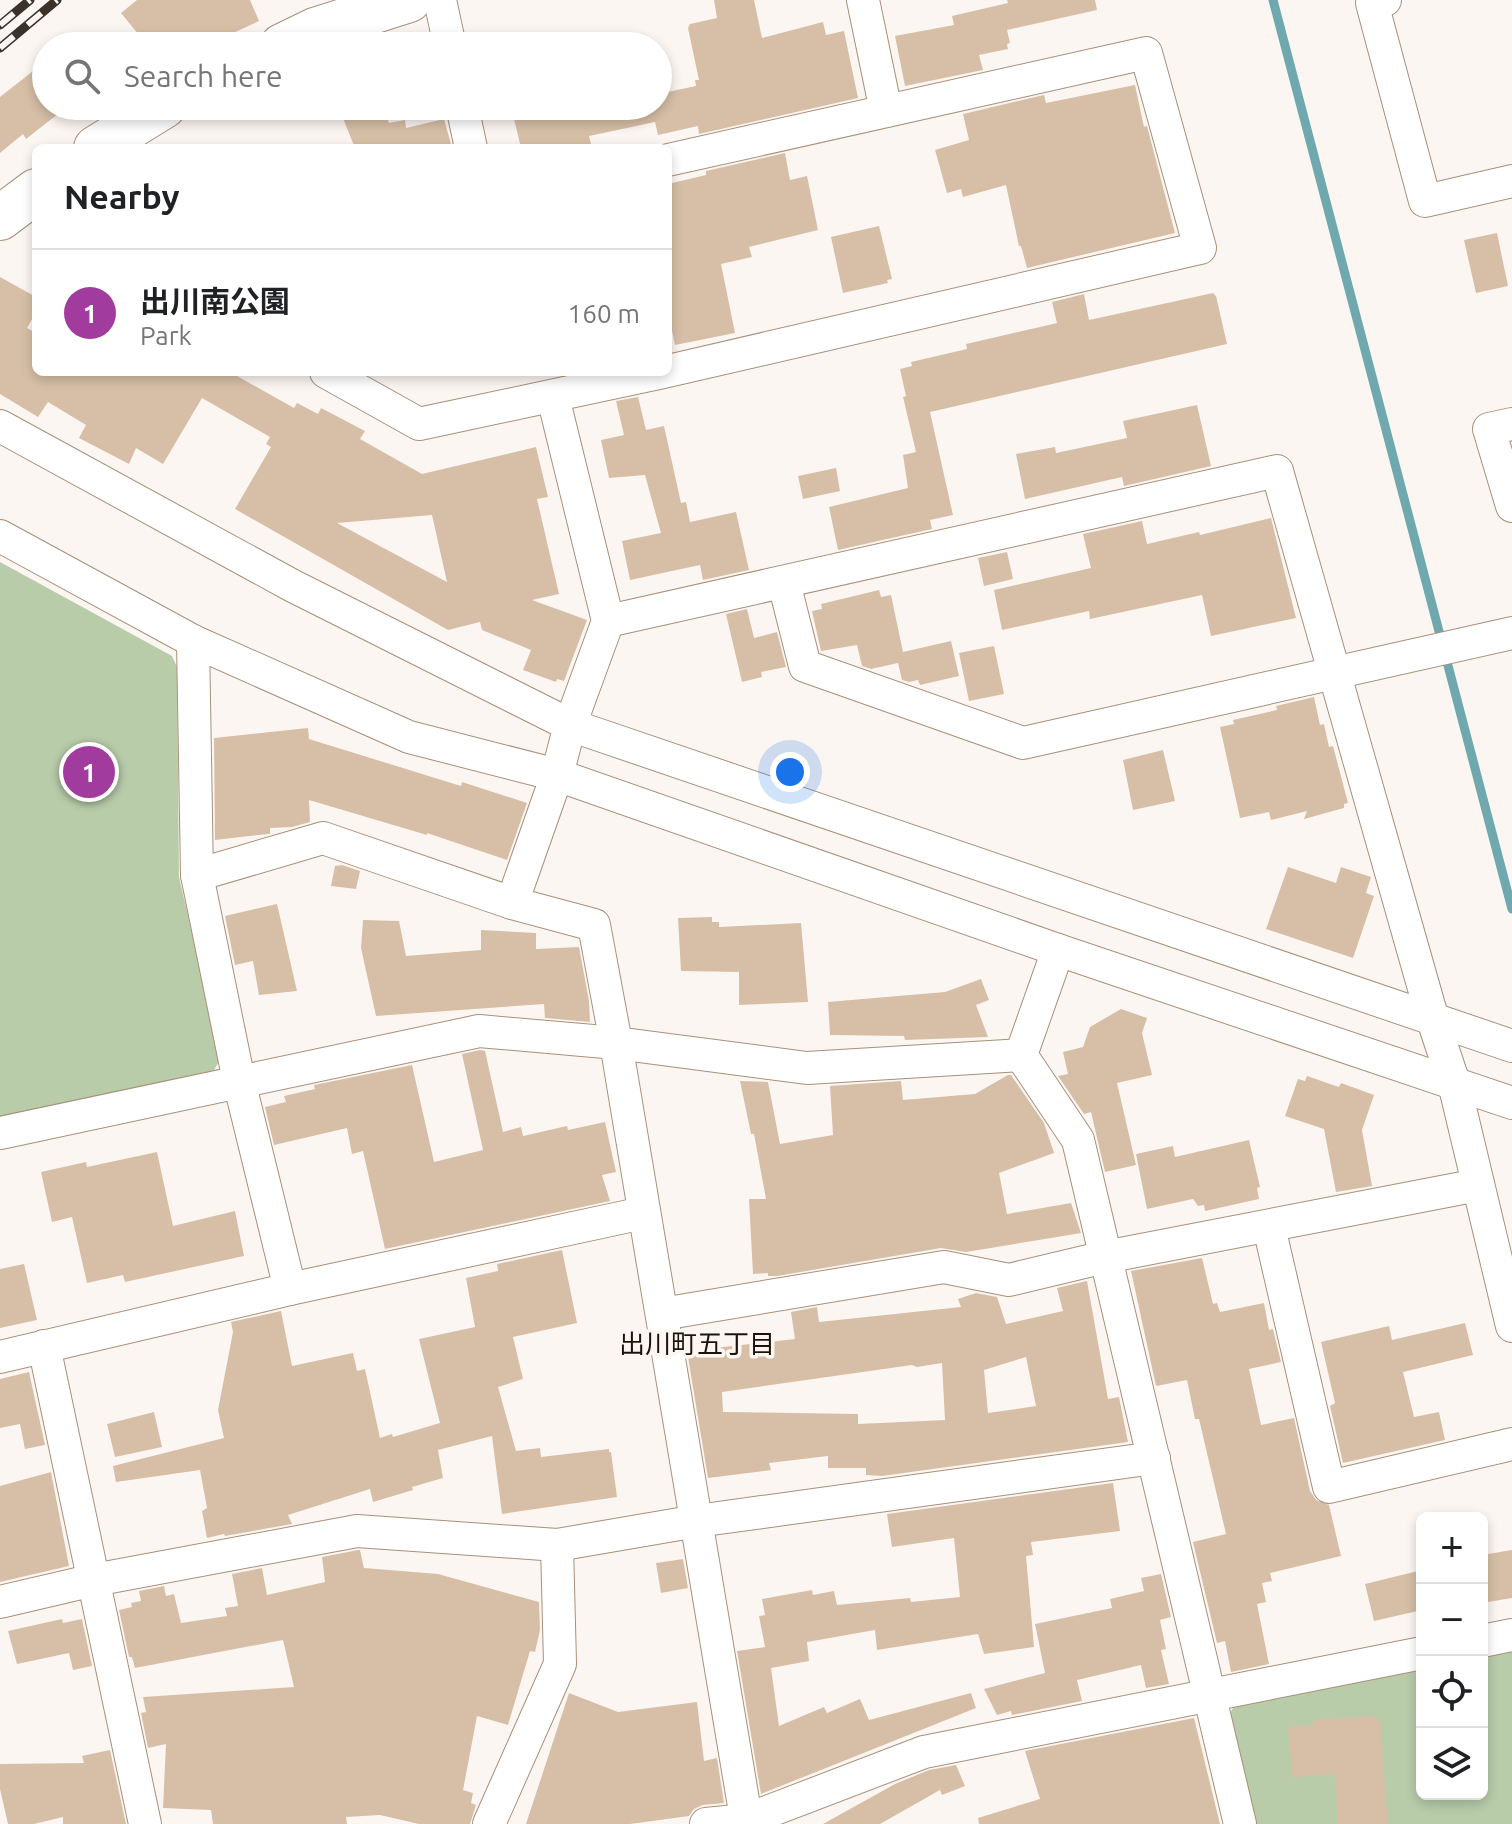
<!DOCTYPE html>
<html lang="en">
<head>
<meta charset="utf-8">
<style>
  :root { --surface:#fff; --page:#f2f2f2; --text:#202124; --muted:#757577; --line:#e0e0e0; --accent:#a23b9e }
  body { margin:0; font-family:Ubuntu,"Noto Sans JP",sans-serif; background:var(--page); color:var(--text) }
  .controls { position:absolute; right:24px; bottom:24px; display:grid; overflow:hidden; border-radius:12px; box-shadow:0 4px 12px #0003 }
  .controls button { width:72px; height:72px; display:grid; place-items:center; padding:0; border:0; border-bottom:2px solid var(--line); background:var(--surface); color:var(--text); font:40px sans-serif }
  .you { position:absolute; left:790px; top:772px; width:28px; height:28px; margin:-20px; border:6px solid #fff; border-radius:50%; background:#1a73e8; box-shadow:0 0 0 12px #1a73e833 }
  .badge { display:grid; place-items:center; width:52px; height:52px; border-radius:50%; background:var(--accent); color:#fff; font-size:26px; font-weight:700 }
  .pin { position:absolute; translate:-50% -50%; border:4px solid #fff; box-shadow:0 2px 8px #0006 }
  .list { margin:0; padding:0; list-style:none }
  h2 { display:flex; justify-content:space-between; align-items:center; height:104px; margin:0; padding:0 32px; font-size:34px }
  h2 small { font-size:26px; font-weight:400; color:var(--muted) }
  .list li { display:grid; grid-template-columns:52px 1fr auto; gap:24px; align-items:center; box-sizing:border-box; height:128px; padding:0 32px; border-top:2px solid var(--line) }
  .list b { display:block; font-size:30px; white-space:nowrap }
  .list p { margin:0; font-size:26px; white-space:nowrap; color:var(--muted) }
  .list em { font-size:26px; font-style:normal; color:var(--muted) }
  .icon { flex:none; width:44px; height:44px; fill:none; stroke:currentColor; stroke-width:2; stroke-linecap:round; stroke-linejoin:round }
  .map { position:relative; flex:none; width:1512px; height:1824px; overflow:hidden }
  .search { position:absolute; background:var(--surface); box-shadow:0 4px 12px #0003; left:32px; top:32px; width:640px; height:88px; display:flex; align-items:center; gap:20px; box-sizing:border-box; padding:0 28px; border-radius:44px; color:var(--muted); font-size:30px }
  .panel { position:absolute; background:var(--surface); box-shadow:0 4px 12px #0003; left:32px; top:144px; width:640px; height:232px; border-radius:12px }
  .map>svg:first-child { display:block }
</style>
</head>
<body>
<div class="map">
<svg width="1512" height="1824" viewBox="0 0 1512 1824">
  <rect width="100%" height="100%" fill="#fcf6f2"/>
  <g fill="#b8ccaa">
    <path d="M0 562 172 656 177 667 179 877 221 1058 214 1070 0 1118Z"/>
    <path d="M1512 1649V1824H1255L1229 1714 1236 1704 1422 1667V1794H1482V1655Z"/>
  </g>
  <g fill="none" stroke-linecap="round" stroke-linejoin="round">
    <path stroke="#6fa9af" stroke-width="9" d="M1273 0 1512 909"/>
  </g>
  <g fill="#d7bfa7" fill-rule="evenodd">
    <path d="M137 0H250L259 21 205 46H148L121 13Z"/>
    <path d="M714 0H754L762 38 823 22 826 35 844 31 858 98 699 134 698 126 658 135 655 122 589 136 592 148H521L511 106H658V94L696 86 695 80H699L688 28 690 24 717 18Z"/>
    <path d="M1007 0H1095L1097 10 1007 30 1010 43 1007 44 1008 49 979 55 983 70 905 86 895 36 954 25 952 16 1008 3Z"/>
    <path d="M33 71 46 88V106H68L26 139 23 134 0 153V97Z"/>
    <path d="M1135 85 1144 127 1147 126 1175 233 1027 268 1021 246H1019L1006 185 963 197 961 189 947 193 935 150 969 140 963 114 1044 95 1046 103Z"/>
    <path d="M338 106H382L389 123 405 120 406 128 444 119 452 148H355Z"/>
    <path d="M785 153 790 180 807 176 818 230 749 247 752 257 721 264 735 333 675 345 668 311V184L706 175V171Z"/>
    <path d="M879 226 892 279 887 280 888 283 843 293 831 237Z"/>
    <path d="M1497 233 1508 286 1476 293 1464 240Z"/>
    <path d="M0 277 36 297V312L27 328 36 333V372H230L294 408 297 403 318 414 321 408 365 431 360 439 422 474 536 447 548 497 537 499 559 594 532 600 587 620 564 681 557 679 556 682 523 670 531 650 482 630 480 622 448 630 235 509 271 447 266 444 270 437 202 398 163 464 136 448 129 464 79 438 86 425 48 402 38 417 0 394ZM432 515 447 582 337 523Z"/>
    <path d="M1213 293 1216 296 1227 344 930 412 953 515 930 520 932 529 838 550 829 507 908 488 903 455 916 452 903 397 906 396 900 369 912 366 911 362 967 349 966 344 1057 323 1052 302 1084 294 1089 320Z"/>
    <path d="M638 397 646 430 664 426 681 503 686 502 690 522 736 512 749 570 703 580 700 565 630 580 622 541 661 533 645 475 609 478 601 440 624 435 616 401Z"/>
    <path d="M1197 405 1211 466 1124 486 1122 477 1025 499 1016 454 1055 447 1056 453 1127 438 1123 421Z"/>
    <path d="M836 468 840 491 803 499 798 476Z"/>
    <path d="M1271 518 1296 618 1211 636 1202 595 1090 619 1089 611 1002 630 994 590 1091 568 1083 534 1142 521 1147 544 1199 532 1200 535Z"/>
    <path d="M1007 552 1013 579 984 586 978 558Z"/>
    <path d="M879 590 881 597 891 595 903 652 951 641 959 676 920 685 918 680 909 682 902 680 898 663 871 669 862 666 857 645 821 651 812 611 822 609 821 604Z"/>
    <path d="M747 609 754 638 777 632 786 667 761 672 762 677 742 682 726 614Z"/>
    <path d="M994 646 1004 694 969 701 959 653Z"/>
    <path d="M1314 697 1320 725 1324 724 1329 747 1333 746 1348 803 1344 804V808L1304 819 1307 811 1271 820 1269 812 1240 818 1220 727 1234 724 1233 720 1277 710 1276 706Z"/>
    <path d="M308 728 309 739 461 786 462 782 527 803 507 860 427 833V835L309 800 310 822 292 827 270 828V834H268L215 840 214 738Z"/>
    <path d="M1163 750 1175 801 1133 810 1123 760Z"/>
    <path d="M342 865 360 871 356 889 331 886 335 866Z"/>
    <path d="M1288 867 1336 883 1341 867 1371 877 1366 893 1374 896 1353 958 1266 929Z"/>
    <path d="M277 904 297 991 259 995 253 961 235 965 225 916Z"/>
    <path d="M712 917V922H719V927L801 923 808 1002 739 1005V972L681 971 678 918Z"/>
    <path d="M363 920 399 921 406 956 481 950V930L536 933V949L579 947 589 1001 590 1022 545 1018 544 1004 376 1016 361 948Z"/>
    <path d="M981 979 989 1000 976 1005 988 1037 905 1040 904 1036 830 1035 828 1002 945 992Z"/>
    <path d="M1121 1009 1147 1018 1142 1033 1152 1075 1117 1083 1136 1165 1105 1172 1091 1112 1084 1114 1058 1076 1068 1074 1063 1052 1083 1047 1090 1027Z"/>
    <path d="M480 1050 485 1051 503 1132 521 1127 523 1136 567 1126 568 1130 605 1122 616 1172 602 1175 610 1201 385 1249 363 1151 352 1154 347 1128 274 1145 265 1107 286 1102 284 1096 315 1089 314 1085 412 1065 434 1162 483 1150 462 1054Z"/>
    <path d="M1008 1075H1011L1044 1123 1054 1153 999 1173 1007 1214 1071 1203 1081 1233 966 1252 941 1248 777 1276H768V1273L753 1274 749 1199H766L754 1134H751L740 1081 768 1082 780 1144 833 1135 830 1086 901 1081 903 1100 975 1094Z"/>
    <path d="M1307 1076 1339 1087 1341 1083 1374 1095 1362 1130 1372 1186 1336 1192 1324 1129 1285 1116 1298 1079 1305 1081Z"/>
    <path d="M1249 1140 1260 1187 1257 1188 1259 1199 1205 1211 1204 1205 1198 1206 1193 1199 1147 1209 1136 1154 1173 1146 1175 1157Z"/>
    <path d="M157 1152 173 1226 235 1211 244 1256 125 1282 123 1275 87 1283 72 1217 52 1222 41 1172 86 1162 87 1167Z"/>
    <path d="M562 1250 577 1323 513 1337 523 1379 498 1387 516 1451 540 1448 541 1457 609 1449V1452H611L617 1497 502 1514 492 1436 438 1450 443 1478 412 1487 413 1490 373 1502 370 1489 288 1515 292 1524 225 1536 224 1534 207 1538 202 1511 207 1508 200 1470 116 1482 113 1466 224 1438 218 1410 233 1332 231 1322 281 1311 292 1366 353 1353 357 1371 365 1369 380 1438 392 1434 393 1437 440 1423 419 1339 475 1327 466 1278 498 1271 497 1264Z"/>
    <path d="M1202 1258 1213 1304 1217 1303 1220 1312 1264 1303 1269 1330 1273 1329 1281 1362 1249 1369 1261 1425 1294 1418 1310 1491 1316 1500 1329 1505 1341 1556 1270 1573 1272 1581 1262 1583 1266 1602 1257 1604 1269 1664 1231 1672 1225 1641 1217 1643 1193 1542 1226 1534 1199 1419H1195L1187 1380 1156 1386 1131 1271Z"/>
    <path d="M24 1264 37 1320 0 1328V1269Z"/>
    <path d="M1087 1281 1108 1399 1119 1397 1128 1442 882 1476 866 1475V1468H828V1456L769 1463 771 1470 708 1478 687 1351 795 1339 791 1312 817 1307 819 1322 961 1307 958 1299 976 1293 997 1297 1006 1324 1063 1311 1057 1288ZM1026 1357 1036 1406 988 1413 984 1370ZM942 1363 945 1420 858 1424V1414L723 1412 722 1392 912 1365 917 1367Z"/>
    <path d="M1465 1323 1473 1355 1403 1372 1414 1417 1439 1412 1445 1440 1343 1463 1330 1406 1335 1403 1321 1342 1389 1326 1392 1340Z"/>
    <path d="M29 1372 45 1445 25 1449 20 1424 0 1428V1379Z"/>
    <path d="M154 1412 162 1447 115 1457 107 1424Z"/>
    <path d="M51 1472 69 1566 0 1582V1486Z"/>
    <path d="M1113 1483 1120 1531 1031 1542 1033 1555 1026 1556 1034 1647 984 1654 978 1634 877 1650 875 1630 807 1642 809 1661 771 1668 779 1726 824 1707 827 1713 860 1699 869 1720 971 1693 976 1708 761 1794 737 1651 765 1647 759 1616 765 1615 762 1599 812 1590 813 1595 834 1591 837 1605 910 1598 911 1602 960 1597 954 1538 892 1547 887 1514Z"/>
    <path d="M358 1550H360L364 1568 438 1574 539 1602 540 1630 535 1652 530 1651 508 1725 477 1716 463 1790 473 1793 471 1803 476 1805 470 1824H419L380 1815 346 1817 347 1824H213L211 1810 163 1808 166 1744 148 1748 141 1713 146 1712 143 1697 294 1687 283 1640 135 1668 132 1657H129L119 1610 132 1607 131 1603 141 1601 139 1591 164 1586 166 1596 174 1594 181 1623 227 1616 225 1608 238 1606 232 1574 262 1568 267 1595 325 1582 322 1557Z"/>
    <path d="M1512 1550V1598L1482 1603V1555Z"/>
    <path d="M683 1559 688 1588 661 1593 656 1563Z"/>
    <path d="M1422 1570V1610L1374 1621 1365 1584Z"/>
    <path d="M1161 1574 1171 1617 1160 1620 1166 1649 1161 1650 1169 1684 1146 1688 1141 1665 1077 1680 1082 1701 1012 1715 1011 1711 997 1715 984 1689 1045 1673 1035 1624 1112 1608 1110 1599 1144 1591 1141 1578Z"/>
    <path d="M62 1619 63 1623 82 1619 92 1666 73 1670 69 1653 17 1664 8 1631Z"/>
    <path d="M569 1693 618 1712 697 1702 704 1761 717 1758 724 1803 703 1805 694 1809 689 1816 630 1824H526Z"/>
    <path d="M1375 1716V1719H1380L1388 1824H1338L1335 1774 1292 1777 1288 1727 1314 1725V1720Z"/>
    <path d="M1194 1718 1220 1824H979L978 1818 1040 1799 1025 1751Z"/>
    <path d="M110 1750 126 1824H63V1817L34 1824H8L0 1789V1764L84 1763 82 1756Z"/>
    <path d="M956 1765 965 1786 942 1795 940 1790 880 1824H823L895 1784 929 1770Z"/>
  </g>
  <g fill="none" stroke-linecap="round" stroke-linejoin="round">
    <defs>
      <g id="street">
        <path d="M440 0 450 46"/>
        <path d="M863 0 886 111"/>
        <path d="M1385 0 1372 3 1425 201 1512 181"/>
        <path d="M462 106 471 148"/>
        <path d="M668 160 1146 53 1200 248 668 371"/>
        <path d="M326 372 419 424 663 372"/>
        <path d="M1512 424 1489 429 1512 506"/>
        <path d="M0 426 293 586 570 725 1512 1046"/>
        <path d="M0 536 193 641 409 737 557 775 1058 950 1512 1103"/>
        <path d="M784 583 805 666 1023 743 1512 633"/>
        <path d="M608 621 1277 471 1433 1020 1454 1083 1512 1326"/>
        <path d="M193 641 197 875 239 1081 290 1289"/>
        <path d="M197 875 323 838 512 903 594 925 616 1043 747 1824"/>
        <path d="M512 903 557 775 570 725 608 621 553 397"/>
        <path d="M1058 950 1021 1055 1078 1140 1240 1824"/>
        <path d="M0 1133 479 1031 616 1043 807 1068 1021 1055"/>
        <path d="M1269 1227 1329 1487 1512 1444"/>
        <path d="M662 1314 944 1267 1009 1280 1105 1257 1478 1185"/>
        <path d="M44 1346 145 1824"/>
        <path d="M0 1357 290 1289 643 1213"/>
        <path d="M0 1602 94 1580 357 1531 557 1545 697 1521 1154 1458"/>
        <path d="M1482 1641 1512 1635"/>
        <path d="M489 1824 560 1664 557 1545"/>
        <path d="M706 1824 746 1820 924 1752 1422 1653"/>
      </g>
      <g id="secondary">
        <path d="M282 46 315 30 409 0"/>
        <path d="M96 148 164 106"/>
        <path d="M0 218 36 191"/>
      </g>
    </defs>
    <use href="#street" stroke="#a8907a" stroke-width="34"/>
    <use href="#secondary" stroke="#a8907a" stroke-width="46"/>
    <use href="#street" stroke="#fff" stroke-width="32"/>
    <use href="#secondary" stroke="#fff" stroke-width="44"/>
    <defs>
      <g id="rail">
        <path d="M0 25 30 0"/>
        <path d="M0 48 57 0"/>
      </g>
    </defs>
    <use href="#rail" stroke="#3b332b" stroke-width="9"/>
    <use href="#rail" stroke="#fcf6f2" stroke-width="6" stroke-dasharray="18" stroke-linecap="butt"/>
  </g>
  <g text-anchor="middle" dominant-baseline="central" stroke-width="7" stroke-linejoin="round" paint-order="stroke">
    <g font-size="26" fill="#1c130b" stroke="#fcf6f2">
      <text x="697" y="1343">出川町五丁目</text>
    </g>
  </g>
</svg>
<div class="controls">
<button>+</button>
<button>−</button>
<button><svg class="icon" aria-label="locate" viewBox="0 0 24 24"><circle cx="12" cy="12" r="6"/><path d="M12 2v4M12 18v4M2 12h4M18 12h4"/></svg></button>
<button><svg class="icon" aria-label="layers" viewBox="0 0 24 24"><path d="M12 4l9 5-9 5-9-5zM3 14l9 5 9-5"/></svg></button>
</div>
<div class="you"></div>
<div class="pin badge" style="left:89px;top:772px">1</div>
<div class="search"><svg class="icon" aria-label="search" viewBox="0 0 24 24"><circle cx="10" cy="10" r="6"/><path d="M15 15l6 6"/></svg>Search here</div>
<section class="panel">
<h2>Nearby<small></small></h2>
<ul class="list">
<li><span class="badge">1</span><div><b>出川南公園</b><p>Park</p></div><em>160 m</em></li>
</ul>
</section>
</div>
</body>
</html>
